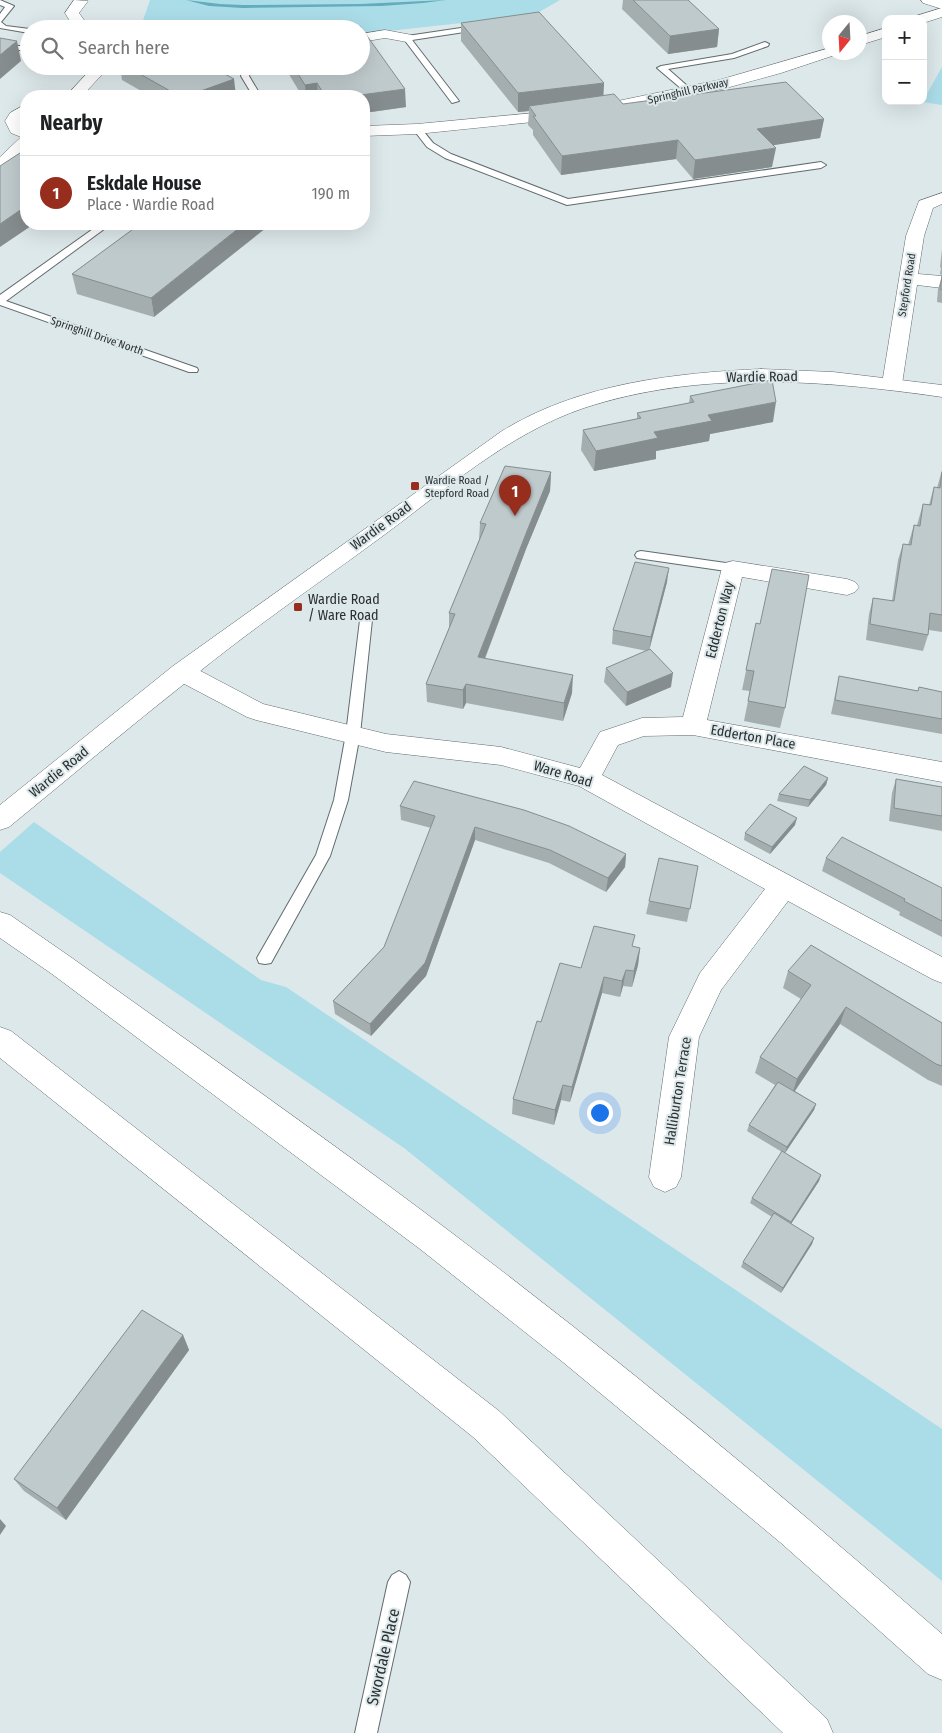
<!DOCTYPE html>
<html lang="en">
<head>
<meta charset="utf-8">
<style>
  :root { --surface:#fff; --page:#f2f2f2; --text:#202124; --muted:#757577; --line:#e0e0e0; --accent:#972d1c }
  body { margin:0; font-family:"Fira Sans Condensed",sans-serif; background:var(--page); color:var(--text) }
  .controls { position:absolute; right:15px; top:15px; display:grid; overflow:hidden; border-radius:10px; box-shadow:0 5px 20px #0002 }
  .controls button { width:45px; height:45px; display:grid; place-items:center; padding:0; border:0; border-bottom:1px solid var(--line); background:var(--surface); color:var(--text); font:25px sans-serif }
  .compass { position:absolute; left:822px; top:15px; width:45px; height:45px; border-radius:50%; background:var(--surface); box-shadow:0 5px 20px #0002; rotate:198deg }
  .you { position:absolute; left:599px; top:1112px; width:18px; height:18px; margin:-12px; border:4px solid #fff; border-radius:50%; background:#1a73e8; box-shadow:0 0 0 8px #1a73e833 }
  .badge { display:grid; place-items:center; width:32px; height:32px; border-radius:50%; background:var(--accent); color:#fff; font-size:16px; font-weight:700 }
  .pin { position:absolute; translate:-50% -41px; filter:drop-shadow(0 1px 2px #0008) }
  .pin::after { content:''; position:absolute; top:26px; width:18px; height:15px; background:inherit; clip-path:polygon(0 0,100% 0,50% 100%) }
  .list { margin:0; padding:0; list-style:none }
  h2 { display:flex; justify-content:space-between; align-items:center; height:65px; margin:0; padding:0 20px; font-size:21px }
  h2 small { font-size:16px; font-weight:400; color:var(--muted) }
  .list li { display:grid; grid-template-columns:32px 1fr auto; gap:15px; align-items:center; box-sizing:border-box; height:75px; padding:0 20px; border-top:1px solid var(--line) }
  .list b { display:block; font-size:19px; white-space:nowrap }
  .list p { margin:0; font-size:16px; white-space:nowrap; color:var(--muted) }
  .list em { font-size:16px; font-style:normal; color:var(--muted) }
  .icon { flex:none; width:28px; height:28px; fill:none; stroke:currentColor; stroke-width:2; stroke-linecap:round; stroke-linejoin:round }
  .map { position:relative; flex:none; width:942px; height:1733px; overflow:hidden }
  .search { position:absolute; background:var(--surface); box-shadow:0 5px 20px #0002; left:20px; top:20px; width:350px; height:55px; display:flex; align-items:center; gap:12px; box-sizing:border-box; padding:0 18px; border-radius:28px; color:var(--muted); font-size:19px }
  .panel { position:absolute; background:var(--surface); box-shadow:0 5px 20px #0002; left:20px; top:90px; width:350px; height:140px; border-radius:20px }
  .map>svg:first-child { display:block }
</style>
</head>
<body>
<div class="map">
<svg width="942" height="1733" viewBox="0 0 942 1733">
  <rect width="100%" height="100%" fill="#dde8eb"/>
  <g fill="#abdde8">
    <path d="M150 0H560L534 15 361 34V29H140Z"/>
    <path d="M942 67V105L923 102V101Z"/>
    <path d="M34 822 261 980 286 987 942 1429V1581L404 1148 0 873V852Z"/>
  </g>
  <g fill="none" stroke-linecap="round" stroke-linejoin="round">
    <path fill="#62acbb" fill-rule="evenodd" d="M186 0 220 4 243 5 360 4 446 0 423 3 381 6 243 8 209 6Z"/>
    <defs>
      <g id="service">
        <path d="M0 0 14 6 1 22 6 26 30 29 29 33 0 28V14L5 7 0 5Z"/>
        <path d="M481 25H484V29L412 40 459 101 452 103 403 38 407 36Z"/>
        <path d="M765 42 769 44 768 46 734 58 668 69 693 91V95L690 96 657 68 661 66 732 54Z"/>
        <path d="M0 44 29 47V51L0 48Z"/>
        <path d="M244 66H252L249 76 261 96H253L241 76Z"/>
        <path d="M417 126 420 127 433 143 451 154 568 199 821 162 826 165 821 168 567 205 445 158 427 147 413 129Z"/>
        <path d="M100 224H111L6 301 197 368 198 370 197 372H189L0 305V295Z"/>
        <path d="M641 551 733 564 739 568 733 572 637 558 635 555 637 552Z"/>
        <path d="M366 616 372 620 360 734 348 800 330 856 271 963 265 964 259 963 257 958 316 855 334 800 346 734 360 620Z"/>
        <path d="M399 1571 406 1575 410 1582 377 1733H355L388 1582 392 1575Z"/>
      </g>
      <g id="minor">
        <path d="M74 0 88 1 79 13 84 20 94 29H77L73 26 65 13Z"/>
        <path d="M921 0H942V9L923 3Z"/>
        <path d="M385 30 412 35 414 38 412 41 407 42 385 38 361 42V34Z"/>
        <path d="M94 66H110L82 96H66Z"/>
        <path d="M26 136V150L6 170 0 171V157L20 138Z"/>
        <path d="M942 193V204L933 208 924 236 918 274 942 276V288L917 285 902 384 899 388 892 390 885 388 882 384 906 236 919 201Z"/>
        <path d="M733 561 847 579 855 582 859 587 855 592 847 595 742 577 707 720 942 762V782L693 735 644 736 618 745 602 775 942 957V983L932 979 788 901 721 990 699 1037 681 1177 676 1187 665 1192 654 1187 649 1177 669 1037 700 973 765 889 579 786 501 765 386 752 256 720 247 717 173 678 170 672 173 666 182 664 191 666 263 704 386 734 501 747 580 768 600 732 642 718 683 717 722 568 725 563Z"/>
      </g>
      <g id="tertiary">
        <path d="M942 8V17L923 23V19H914L916 16Z"/>
        <path d="M886 28V37L860 45V36Z"/>
        <path d="M830 48V52H837L835 55 781 73 726 88 608 113 602 111 600 108 602 105 608 103 719 80Z"/>
        <path d="M26 104V116L21 121 26 128V139L11 133 5 121 10 113Z"/>
        <path d="M566 110 572 112 574 115 572 118 417 134 364 136V126L417 124Z"/>
        <path d="M761 369 833 372 942 385V397C823 380 700 370 584 408 507 434 444 491 380 538 316 585 250 630 189 680 128 728 69 778 9 827L0 830V805L173 666 502 431C578 384 673 373 761 369Z"/>
      </g>
      <g id="motorway">
        <path d="M0 912 10 915 72 958C196 1047 322 1135 444 1227 616 1356 780 1493 942 1634V1680L928 1674 781 1543 564 1363 420 1249 52 974 0 938Z"/>
        <path d="M0 1027 11 1031 499 1411 827 1719 833 1733H783L473 1437 0 1058Z"/>
      </g>
    </defs>
    <use href="#service" stroke="#626b6d" stroke-width="2"/>
    <use href="#minor" stroke="#626b6d" stroke-width="1"/>
    <use href="#tertiary" stroke="#626b6d" stroke-width="1"/>
    <use href="#motorway" stroke="#626b6d" stroke-width="1"/>
    <use href="#service" fill="#fff" fill-rule="evenodd"/>
    <use href="#minor" fill="#fff" fill-rule="evenodd"/>
    <use href="#tertiary" fill="#fff" fill-rule="evenodd"/>
    <use href="#motorway" fill="#fff" fill-rule="evenodd"/>
  </g>
  <g fill="#a4aeaf">
    <path d="M623 0H688L719 29 717 47 668 54 622 9Z"/>
    <path d="M461 23 604 83 603 96 623 104 824 119 820 138 772 145V167L693 179 676 159 561 175 533 135V130L528 125 529 111 518 112 461 41Z"/>
    <path d="M120 66H210L236 96H150L122 80Z"/>
    <path d="M284 66H361L406 107 364 113V96H302Z"/>
    <path d="M140 224 154 317 77 294 72 274Z"/>
    <path d="M942 249V275L940 274 941 268 940 267Z"/>
    <path d="M942 276V303L937 302 938 289Z"/>
    <path d="M690 396 773 422 710 434 709 441 656 451V459L594 471 581 450 583 430 637 419V413L689 403Z"/>
    <path d="M942 470V632L929 630 928 635 923 651 866 640 869 614 873 598 892 601 898 560 903 544 908 545 914 525H917L923 504 929 505 934 487 937 488Z"/>
    <path d="M551 472 550 491 526 549 485 659 572 693 563 721 466 703 463 709 427 702 426 684 449 628V613L479 540 480 523Z"/>
    <path d="M667 582 649 650 671 687 626 706 604 682 606 668 647 651 612 644 613 630Z"/>
    <path d="M756 623 785 708 780 728 744 721 750 691 742 690Z"/>
    <path d="M839 676 918 691 919 687 942 692V734L831 714 836 690Z"/>
    <path d="M828 778 826 785 808 807 777 801 779 794Z"/>
    <path d="M896 779 942 787V831L889 821 892 793Z"/>
    <path d="M400 806 626 854 625 867 606 892 549 863 475 840 426 976 371 1036 335 1014 333 1001 384 947 431 828 401 820Z"/>
    <path d="M795 825 770 854 744 840 745 833Z"/>
    <path d="M826 858 942 888V937L899 915 900 912 822 871Z"/>
    <path d="M698 866 687 922 646 914 649 901Z"/>
    <path d="M634 947 640 948 638 965 632 987 623 986 620 997 602 993 570 1102 561 1100 554 1125 512 1114 513 1099 541 1022Z"/>
    <path d="M788 971 942 1023V1086L928 1080 840 1024 795 1091 816 1104 814 1110 785 1153 821 1175 819 1181 791 1224 814 1238 812 1244 781 1293 741 1267 743 1262 772 1217 750 1203 752 1198 782 1152 747 1131 749 1125 775 1085 755 1073 760 1057 801 999 783 988Z"/>
    <path d="M183 1335 189 1350 66 1520 24 1491 14 1479Z"/>
  </g>
  <g fill="#868d8f">
    <path d="M719 29 717 47 668 54 670 36Z"/>
    <path d="M17 41 21 61 0 79V55Z"/>
    <path d="M234 79 236 96H187Z"/>
    <path d="M317 83 318 96H306L305 85Z"/>
    <path d="M604 83 603 102 529 106V111L518 112V93Z"/>
    <path d="M405 89 406 107 364 113V96H353Z"/>
    <path d="M824 119 820 138 755 148 757 129Z"/>
    <path d="M678 140 676 159 561 175 562 156Z"/>
    <path d="M776 148 772 167 693 179 695 160Z"/>
    <path d="M26 206V224H34L0 247V224Z"/>
    <path d="M244 224H271L154 317 151 298Z"/>
    <path d="M776 402 773 422 710 434 709 441 656 451V459L594 471 596 451 708 415Z"/>
    <path d="M551 472 550 491 526 549 478 676V657L527 531Z"/>
    <path d="M669 568 667 582 649 651 651 637Z"/>
    <path d="M673 673 671 687 626 706 627 692Z"/>
    <path d="M573 675 572 693 563 721 564 703Z"/>
    <path d="M466 684V703L463 709V690Z"/>
    <path d="M828 778 826 785 808 807 810 800Z"/>
    <path d="M797 818 795 825 770 854 772 847Z"/>
    <path d="M475 827V840L426 976 371 1036 370 1024Z"/>
    <path d="M626 854 625 867 606 892 608 878Z"/>
    <path d="M640 948 638 965 632 987 634 971Z"/>
    <path d="M626 970 623 986 620 997 622 981Z"/>
    <path d="M604 977 602 993 570 1102 572 1087Z"/>
    <path d="M846 1007 840 1024 792 1095 797 1079Z"/>
    <path d="M563 1085 561 1100 554 1125 555 1110Z"/>
    <path d="M816 1104 814 1110 785 1153 787 1147Z"/>
    <path d="M821 1175 819 1181 789 1227 791 1222Z"/>
    <path d="M814 1238 812 1244 781 1293 783 1288Z"/>
    <path d="M183 1335 189 1350 66 1520 57 1508Z"/>
    <path d="M0 1519 6 1526 0 1535Z"/>
  </g>
  <g fill="#bfcacc" stroke="#868d8f">
    <path d="M633 0H688L719 29 670 36Z"/>
    <path d="M539 12 604 83 518 93 461 23Z"/>
    <path d="M360 26 405 89 353 96H325L317 83 305 85 293 66H361V29H340Z"/>
    <path d="M0 38 17 41 0 55Z"/>
    <path d="M126 66H210L234 79 187 96H179Z"/>
    <path d="M786 82 824 119 757 129 776 148 695 160 678 140 562 156 533 116H536L529 106 614 94 623 104Z"/>
    <path d="M26 149V206L0 224V166Z"/>
    <path d="M140 224H244L151 298 72 274Z"/>
    <path d="M942 276V290L940 289Z"/>
    <path d="M772 380 776 402 708 415 712 421 654 432 658 438 596 451 583 430 641 418 637 413 694 402 690 396Z"/>
    <path d="M505 466 551 472 527 531 478 657 573 675 564 703 466 684 463 690 426 684 455 614 449 613 486 524 480 523Z"/>
    <path d="M942 472V615L930 613 928 635 870 624 873 598 894 601 903 544 911 545 914 525 920 526 923 504 931 505 934 487 940 488Z"/>
    <path d="M635 562 669 568 651 637 613 630Z"/>
    <path d="M772 569 809 575 785 708 748 701 754 671 746 670 756 623 760 624Z"/>
    <path d="M650 649 673 673 627 692 606 668Z"/>
    <path d="M839 676 918 691 919 687 942 692V719L835 700Z"/>
    <path d="M804 766 828 778 810 800 779 794Z"/>
    <path d="M896 779 942 787V816L894 808Z"/>
    <path d="M414 781 524 810 569 826 626 854 608 878 550 850 475 827 425 963 370 1024 333 1001 384 947 435 816 400 806Z"/>
    <path d="M770 804 797 818 772 847 745 833Z"/>
    <path d="M842 837 942 888V921L904 901 905 899 826 858Z"/>
    <path d="M659 858 698 866 690 909 649 901Z"/>
    <path d="M594 926 635 935 632 946 640 948 634 971 626 970 622 981 604 977 572 1087 563 1085 555 1110 513 1099 537 1021 541 1022 560 963 581 968Z"/>
    <path d="M811 945 942 1023V1066L936 1064 846 1007 797 1079 760 1057 811 985 788 971Z"/>
    <path d="M778 1082 816 1104 787 1147 749 1125Z"/>
    <path d="M782 1151 821 1175 791 1222 752 1198Z"/>
    <path d="M774 1213 814 1238 783 1288 743 1262Z"/>
    <path d="M142 1310 183 1335 57 1508 14 1479Z"/>
  </g>
  <g fill="#972d1c" stroke="#dde8eb" stroke-width="2">
    <rect x="410" y="481" width="10" height="10" rx="2.5"/>
    <rect x="293" y="602" width="10" height="10" rx="2.5"/>
  </g>
  <g text-anchor="middle" dominant-baseline="central" stroke-width="4" stroke-linejoin="round" paint-order="stroke">
    <g font-size="11" fill="#2b2f30" stroke="#dde8eb">
      <text transform="translate(688 91) rotate(-13)">Springhill Parkway</text>
      <text transform="translate(907 285) rotate(-81)">Stepford Road</text>
      <text transform="translate(97 336) rotate(19)">Springhill Drive North</text>
    </g>
    <g font-size="11" fill="#2b2f30" stroke="#dde8eb" text-anchor="start">
      <text x="425" y="480">Wardie Road /<tspan x="425" dy="13">Stepford Road</tspan></text>
    </g>
    <g font-size="14" fill="#2b2f30" stroke="#dde8eb">
      <text transform="translate(762 377) rotate(-1)">Wardie Road</text>
      <text transform="translate(381 526) rotate(-36)">Wardie Road</text>
      <text transform="translate(720 620) rotate(-76)">Edderton Way</text>
      <text transform="translate(753 737) rotate(10)">Edderton Place</text>
      <text transform="translate(59 772) rotate(-39)">Wardie Road</text>
      <text transform="translate(563 774) rotate(17)">Ware Road</text>
      <text transform="translate(678 1091) rotate(-81)">Halliburton Terrace</text>
    </g>
    <g font-size="14" fill="#2b2f30" stroke="#dde8eb" text-anchor="start">
      <text x="308" y="599">Wardie Road<tspan x="308" dy="16">/ Ware Road</tspan></text>
    </g>
    <g font-size="16" fill="#2b2f30" stroke="#dde8eb">
      <text transform="translate(383 1657) rotate(-77)">Swordale Place</text>
    </g>
  </g>
</svg>
<div class="controls">
<button>+</button>
<button>−</button>
</div>
<svg class="compass" viewBox="-18 -18 36 36"><path d="M0-13l5 13h-10z" fill="#e53935"/><path d="M0 13l5-13h-10z" fill="#757577"/></svg>
<div class="you"></div>
<div class="pin badge" style="left:515px;top:516px">1</div>
<div class="search"><svg class="icon" aria-label="search" viewBox="0 0 24 24"><circle cx="10" cy="10" r="6"/><path d="M15 15l6 6"/></svg>Search here</div>
<section class="panel">
<h2>Nearby<small></small></h2>
<ul class="list">
<li><span class="badge">1</span><div><b>Eskdale House</b><p>Place · Wardie Road</p></div><em>190 m</em></li>
</ul>
</section>
</div>
</body>
</html>
